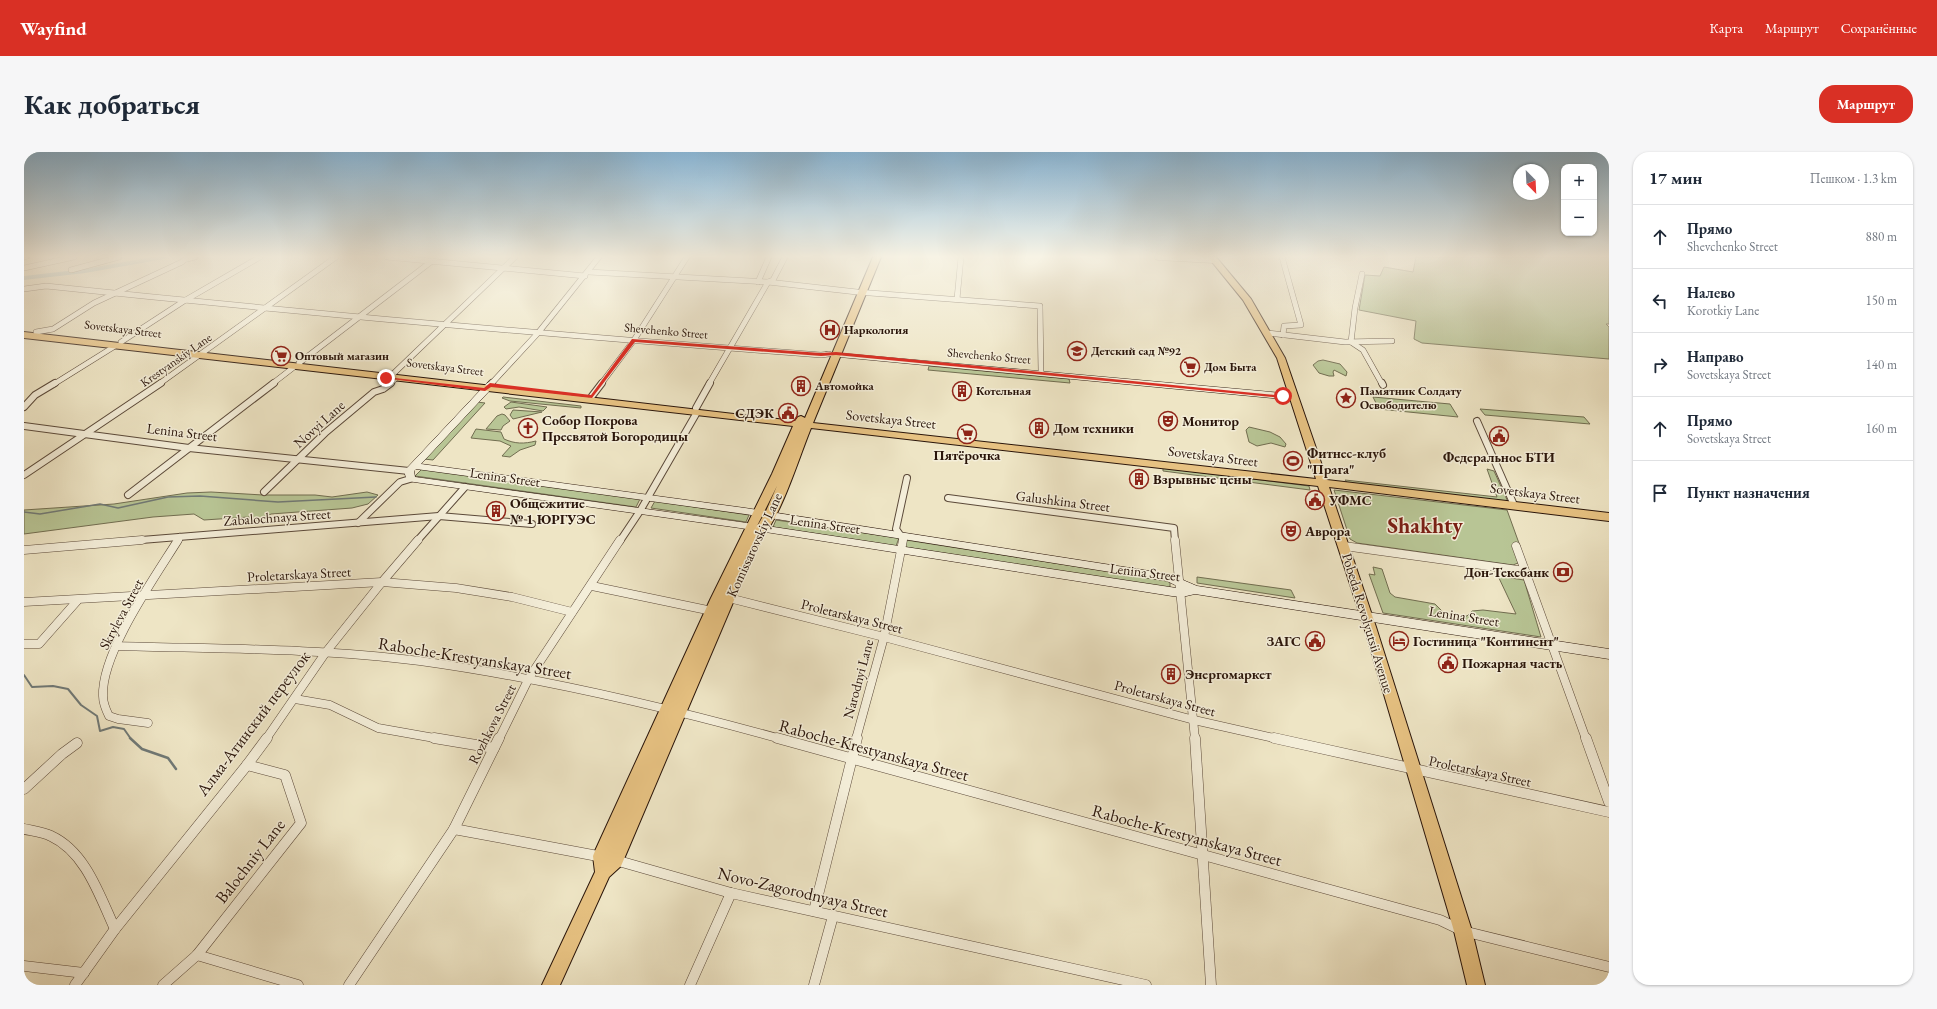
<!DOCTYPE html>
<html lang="ru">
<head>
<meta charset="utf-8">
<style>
  :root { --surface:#fff; --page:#f6f6f7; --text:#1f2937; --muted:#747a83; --line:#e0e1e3; --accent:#d93025 }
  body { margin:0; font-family:"EB Garamond",serif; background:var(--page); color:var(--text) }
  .controls { position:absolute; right:12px; top:12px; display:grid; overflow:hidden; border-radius:8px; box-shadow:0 1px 3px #0004 }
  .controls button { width:36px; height:36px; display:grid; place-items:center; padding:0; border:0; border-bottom:1px solid var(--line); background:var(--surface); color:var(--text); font:20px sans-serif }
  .compass { position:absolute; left:1489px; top:12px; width:36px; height:36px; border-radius:50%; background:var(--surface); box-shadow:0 1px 3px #0004; rotate:156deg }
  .stop { position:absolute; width:12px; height:12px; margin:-9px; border:3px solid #d93025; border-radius:50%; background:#fff }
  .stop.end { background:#d93025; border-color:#fff; box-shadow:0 1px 4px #0008 }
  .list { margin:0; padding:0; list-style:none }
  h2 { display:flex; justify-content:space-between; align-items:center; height:52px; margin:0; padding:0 16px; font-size:17px }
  h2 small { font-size:13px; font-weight:400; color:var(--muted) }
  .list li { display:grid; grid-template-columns:26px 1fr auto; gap:12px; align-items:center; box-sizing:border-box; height:64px; padding:0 16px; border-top:1px solid var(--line) }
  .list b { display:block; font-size:15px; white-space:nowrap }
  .list p { margin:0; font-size:13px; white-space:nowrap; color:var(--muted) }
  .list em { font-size:13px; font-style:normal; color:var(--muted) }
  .icon { flex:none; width:22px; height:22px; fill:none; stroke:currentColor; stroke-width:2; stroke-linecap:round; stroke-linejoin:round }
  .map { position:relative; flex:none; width:1585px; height:833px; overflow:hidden; border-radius:16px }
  header { display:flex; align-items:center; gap:24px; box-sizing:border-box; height:56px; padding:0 20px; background:var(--accent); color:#fff }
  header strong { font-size:19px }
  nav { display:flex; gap:22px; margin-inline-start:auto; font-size:14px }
  .intro { display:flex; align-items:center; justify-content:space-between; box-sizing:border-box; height:96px; padding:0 24px }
  h1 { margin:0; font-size:28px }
  .button { padding:10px 18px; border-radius:16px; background:var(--accent); color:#fff; font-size:14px; font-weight:700 }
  main { display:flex; gap:24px; padding:0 24px }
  aside { flex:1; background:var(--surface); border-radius:16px; box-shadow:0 1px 3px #0004 }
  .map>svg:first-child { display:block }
</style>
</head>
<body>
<header>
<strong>Wayfind</strong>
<nav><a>Карта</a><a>Маршрут</a><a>Сохранённые</a></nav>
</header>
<div class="intro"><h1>Как добраться</h1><a class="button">Маршрут</a></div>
<main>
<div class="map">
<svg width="1585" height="833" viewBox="0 0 1585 833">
  <rect width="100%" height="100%" fill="#eee5c5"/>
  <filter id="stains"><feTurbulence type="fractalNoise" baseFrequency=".005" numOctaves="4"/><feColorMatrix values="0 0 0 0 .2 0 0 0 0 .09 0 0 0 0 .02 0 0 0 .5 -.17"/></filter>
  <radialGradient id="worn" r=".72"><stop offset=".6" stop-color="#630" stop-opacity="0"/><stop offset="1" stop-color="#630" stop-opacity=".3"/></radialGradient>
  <g fill="#b8c595" stroke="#716d50">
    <path d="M1392 105H1585V172H1582L1585 175V207L1398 191 1390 187 1392 169 1335 158 1341 123 1356 124 1360 115 1389 120Z"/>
    <path d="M1299 208 1316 212 1323 220 1322 224 1310 218 1309 220 1310 224H1305L1295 221 1289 213 1294 209Z"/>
    <path d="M905 214 1045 227 1046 231 904 218Z"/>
    <path d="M479 245 557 254V256L486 249 478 246Z"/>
    <path d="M1349 245 1426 252 1434 265 1355 257Z"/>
    <path d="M453 250 461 251 409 308 400 307Z"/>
    <path d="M487 250 523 255 519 259 495 255 482 257 480 255Z"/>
    <path d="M1456 257 1560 265 1566 272 1461 263Z"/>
    <path d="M489 258 518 260 489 267 486 263Z"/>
    <path d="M478 262 481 263 486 269 479 274 477 278 462 277 473 264Z"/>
    <path d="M1225 275 1246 280 1256 285 1262 292 1261 295 1247 291 1233 294 1225 290 1222 278Z"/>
    <path d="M452 277 477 280 480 287C491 292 500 292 512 289L511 293 496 298 486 305 478 304 487 294 476 289 447 286Z"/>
    <path d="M1139 316 1285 334 1286 338 1139 319Z"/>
    <path d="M398 317 616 347 612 355 391 324Z"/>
    <path d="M1463 317 1470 319 1484 350 1324 332 1321 328 1473 345Z"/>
    <path d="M1310 338 1483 358 1496 394 1489 393 1494 411 1489 413 1333 391 1326 387Z"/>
    <path d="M187 340 239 343H291L308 345 343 340 354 343 344 352 328 356 247 362 238 367 226 369 225 365 180 368 170 362 129 365 0 382V358L90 352 163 341Z"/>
    <path d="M631 349 725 363 722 370 627 356Z"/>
    <path d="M752 368 875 386 872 394 749 375Z"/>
    <path d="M882 388 1146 429V437L881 395Z"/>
    <path d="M1349 415 1358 417 1366 441 1371 445 1411 452 1419 460 1427 464H1443L1448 459 1459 458 1492 462 1474 424 1500 428 1517 485 1359 461 1345 422 1351 423Z"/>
    <path d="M1173 425 1267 438 1271 446 1173 431Z"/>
  </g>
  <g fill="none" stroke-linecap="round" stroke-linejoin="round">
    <path stroke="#707976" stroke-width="1.5" d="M0 360 16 362 76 352 94 356 144 345 176 344 254 350 352 345"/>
    <path stroke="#707976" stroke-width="2" d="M0 523 8 535 29 534 44 537 57 553 73 564 76 579 89 575 100 577 107 587"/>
    <path stroke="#707976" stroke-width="2.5" d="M106 586 118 597 144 606 152 617"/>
    <path fill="#9ebcbe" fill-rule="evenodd" d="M128 105H144L140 107 61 121 0 128V124L61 117Z"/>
    <defs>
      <g id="minor-far3">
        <path d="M363 105 561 124"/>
        <path d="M1258 105 1277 173 1260 174 1259 183"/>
        <path d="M163 107 171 105"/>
        <path d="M0 116 50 105"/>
        <path d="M47 118 95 105"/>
        <path d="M565 120 744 130 833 140 1016 154 1017 220"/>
        <path d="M1338 122 1331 156 1327 190 1339 198 1358 232"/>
        <path d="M734 130 745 105"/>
        <path d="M0 137 22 134C280 161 538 184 797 203L805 202"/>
        <path d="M933 147 937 105"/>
        <path d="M12 180 29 177 70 151 158 110 164 105"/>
        <path d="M1243 181 1321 190 1368 189"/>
        <path d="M97 190 160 149 236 105"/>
        <path d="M275 211 408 109"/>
        <path d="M369 222 491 105"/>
        <path d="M30 232 91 194"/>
        <path d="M135 232 312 105"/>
        <path d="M248 232 270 215"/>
        <path d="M365 232 371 227"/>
        <path d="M467 232 514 181 575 105"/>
        <path d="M577 232 610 188 663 105"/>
        <path d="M685 232 744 130 749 128 761 105"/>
      </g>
      <g id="minor-far2">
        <path d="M1358 231 1359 233"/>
        <path d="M466 233 468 231"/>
        <path d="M568 244 578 231"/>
        <path d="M0 255 11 243 31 231"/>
        <path d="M672 256 686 231"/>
        <path d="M1453 269 1490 353"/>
        <path d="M0 274 165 296 385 319"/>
        <path d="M0 323 137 231"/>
        <path d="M240 340 301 281 350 240 359 237 367 231"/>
        <path d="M104 343 250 231"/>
        <path d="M924 346 1150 376 1151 389"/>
        <path d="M334 371 376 330 386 327"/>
        <path d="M105 389 415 364 508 372"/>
        <path d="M153 389 156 385"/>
        <path d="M393 389 441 335"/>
        <path d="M596 389 616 359 672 262"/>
        <path d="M879 389V387L872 377 883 326"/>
      </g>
      <g id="minor-far1">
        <path d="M1151 388 1171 587"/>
        <path d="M1320 394 1501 419"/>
        <path d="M1492 394 1562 587"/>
        <path d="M0 398 118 388"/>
        <path d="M568 434 688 459"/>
        <path d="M701 445 860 485 1170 568 1254 587"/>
        <path d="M0 450 358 430 432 436 488 445 548 460"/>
        <path d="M0 492H15L53 449"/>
        <path d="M92 494C193 497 296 496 396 509 518 526 638 554 757 587"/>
        <path d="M271 547 306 553 354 576 416 587"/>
        <path d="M124 571 94 567 85 564C82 558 79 551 79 544 77 501 131 425 154 388"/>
        <path d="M242 587 302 500 358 430 394 388"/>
        <path d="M475 587 505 526 596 388"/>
        <path d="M832 587 860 485 879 388"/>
      </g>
      <g id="minor">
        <path d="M410 586 470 596"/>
        <path d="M753 586 1416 768 1439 779 1585 815"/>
        <path d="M1171 586 1187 833"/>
        <path d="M1250 586 1585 660"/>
        <path d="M1562 586 1585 650"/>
        <path d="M0 637 38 602 53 591"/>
        <path d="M0 677C9 679 19 680 27 684 62 700 76 745 91 777"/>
        <path d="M430 677 579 705"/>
        <path d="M591 708 707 741 1122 833"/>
        <path d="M790 759 833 586"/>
        <path d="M173 803 274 833"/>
        <path d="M0 814 60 821"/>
        <path d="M51 833 91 777 223 613 243 586"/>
        <path d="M139 833 173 803 277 671 261 623 223 613"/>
        <path d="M325 833 430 677 475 586"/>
        <path d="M666 833 707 741"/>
        <path d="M790 833 809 764"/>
      </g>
      <path id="tertiary" d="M1134 105 1190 108"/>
      <g id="secondary">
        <path d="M802 200 1269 242 1273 245 1269 248 805 204H802Z"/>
        <path d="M466 230 469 231V235L397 312 721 356 1145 422 1173 434 1585 497V507L1171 442 1158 445 1148 444 716 376 383 329 380 319 382 317 463 231ZM392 317 721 362 1143 429 1159 437 716 370 391 325 390 319Z"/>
      </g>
      <path id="primary" d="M849 105H857L789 271 1292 327 1253 206 1219 148 1184 105H1192L1227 147 1261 206 1303 328 1585 361V369L1305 335 1352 475 1448 779 1461 833H1443L1430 779 1340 475 1294 334 787 276C775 305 757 366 736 387L597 714 585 725 536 833H518L571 720 569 704 571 699 686 448 748 322 769 274 0 186V180L771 269 774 265 777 264 781 266ZM753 334 742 359 731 378Z"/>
    </defs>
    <use href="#minor-far3" stroke="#5b4939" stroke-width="6"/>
    <use href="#minor-far2" stroke="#5b4939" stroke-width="8"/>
    <use href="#minor-far1" stroke="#5b4939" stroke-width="9"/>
    <use href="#minor" stroke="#5b4939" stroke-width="11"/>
    <use href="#tertiary" stroke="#5b4939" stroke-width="7"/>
    <use href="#secondary" stroke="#2a150a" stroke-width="1"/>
    <use href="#primary" stroke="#2a150a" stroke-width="2"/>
    <use href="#minor-far3" stroke="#f4eed9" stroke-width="5"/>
    <use href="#minor-far2" stroke="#f4eed9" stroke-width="6"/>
    <use href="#minor-far1" stroke="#f4eed9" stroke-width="8"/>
    <use href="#minor" stroke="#f4eed9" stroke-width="10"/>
    <use href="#tertiary" stroke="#f4eed9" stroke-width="6"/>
    <use href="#secondary" fill="#f4eed9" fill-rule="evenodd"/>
    <use href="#primary" fill="#e7c282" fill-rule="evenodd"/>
    <defs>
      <path id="rail" d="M0 107 5 105"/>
    </defs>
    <use href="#rail" stroke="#2a150a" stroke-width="2.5"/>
    <use href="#rail" stroke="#f4eed9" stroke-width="1.5" stroke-dasharray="4" stroke-linecap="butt"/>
  </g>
  <linearGradient id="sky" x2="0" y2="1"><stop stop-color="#8ab7d7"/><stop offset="0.47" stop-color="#f7f3e5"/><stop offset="1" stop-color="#f7f3e5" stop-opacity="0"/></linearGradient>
  <rect width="1585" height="222" fill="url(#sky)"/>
  <path fill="#d93025" d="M608 187 797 201 812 200 1262 244 1259 246 812 203 797 204 611 190 568 246 467 235 461 239 359 226 362 225 460 236 466 231 567 243Z"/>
  <defs>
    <symbol id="hospital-ring" viewBox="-11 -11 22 22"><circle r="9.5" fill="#f4eed9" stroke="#8f2418" stroke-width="1.5"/><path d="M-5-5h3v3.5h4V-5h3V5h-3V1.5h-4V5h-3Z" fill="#8f2418"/></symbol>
    <symbol id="school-ring" viewBox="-11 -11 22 22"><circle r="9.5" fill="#f4eed9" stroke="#8f2418" stroke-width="1.5"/><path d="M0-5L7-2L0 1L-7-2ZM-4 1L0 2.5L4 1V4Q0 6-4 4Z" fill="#8f2418"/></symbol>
    <symbol id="supermarket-ring" viewBox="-11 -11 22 22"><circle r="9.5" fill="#f4eed9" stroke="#8f2418" stroke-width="1.5"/><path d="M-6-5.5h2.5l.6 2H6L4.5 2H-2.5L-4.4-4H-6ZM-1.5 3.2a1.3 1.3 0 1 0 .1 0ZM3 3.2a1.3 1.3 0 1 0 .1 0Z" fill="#8f2418"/></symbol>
    <symbol id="building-ring" viewBox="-11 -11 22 22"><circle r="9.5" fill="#f4eed9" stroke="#8f2418" stroke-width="1.5"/><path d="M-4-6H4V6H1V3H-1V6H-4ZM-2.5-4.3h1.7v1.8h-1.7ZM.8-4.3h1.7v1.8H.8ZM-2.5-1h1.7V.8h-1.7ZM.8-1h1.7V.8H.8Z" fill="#8f2418"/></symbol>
    <symbol id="sight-ring" viewBox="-11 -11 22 22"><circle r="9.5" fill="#f4eed9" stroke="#8f2418" stroke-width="1.5"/><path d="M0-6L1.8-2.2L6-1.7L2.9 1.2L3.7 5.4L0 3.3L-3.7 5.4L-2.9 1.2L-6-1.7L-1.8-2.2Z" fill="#8f2418"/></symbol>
    <symbol id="civic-ring" viewBox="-11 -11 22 22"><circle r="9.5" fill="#f4eed9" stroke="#8f2418" stroke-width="1.5"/><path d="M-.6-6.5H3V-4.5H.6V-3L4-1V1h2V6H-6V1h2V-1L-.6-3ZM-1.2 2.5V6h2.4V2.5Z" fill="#8f2418"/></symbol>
    <symbol id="theatre-ring" viewBox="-11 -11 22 22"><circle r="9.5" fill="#f4eed9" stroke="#8f2418" stroke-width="1.5"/><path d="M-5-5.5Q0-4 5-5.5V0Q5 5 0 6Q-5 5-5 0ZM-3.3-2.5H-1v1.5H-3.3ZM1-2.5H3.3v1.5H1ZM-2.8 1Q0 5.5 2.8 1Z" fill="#8f2418"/></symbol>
    <symbol id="church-ring" viewBox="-11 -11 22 22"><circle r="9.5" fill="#f4eed9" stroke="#8f2418" stroke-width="1.5"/><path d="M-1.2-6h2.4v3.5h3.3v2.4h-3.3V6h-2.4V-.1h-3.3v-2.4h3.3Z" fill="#8f2418"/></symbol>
    <symbol id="stadium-ring" viewBox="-11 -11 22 22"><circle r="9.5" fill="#f4eed9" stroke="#8f2418" stroke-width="1.5"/><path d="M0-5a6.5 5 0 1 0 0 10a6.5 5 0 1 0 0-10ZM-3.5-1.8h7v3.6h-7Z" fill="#8f2418"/></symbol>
    <symbol id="bank-ring" viewBox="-11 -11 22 22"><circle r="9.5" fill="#f4eed9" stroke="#8f2418" stroke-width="1.5"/><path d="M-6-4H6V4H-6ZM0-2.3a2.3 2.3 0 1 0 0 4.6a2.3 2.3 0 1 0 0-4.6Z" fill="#8f2418"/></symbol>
    <symbol id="hotel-ring" viewBox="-11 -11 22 22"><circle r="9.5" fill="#f4eed9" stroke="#8f2418" stroke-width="1.5"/><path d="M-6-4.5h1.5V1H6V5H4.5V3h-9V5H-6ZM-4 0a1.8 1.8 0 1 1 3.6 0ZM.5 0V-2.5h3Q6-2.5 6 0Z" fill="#8f2418"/></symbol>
  </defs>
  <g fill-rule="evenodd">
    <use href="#hospital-ring" x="795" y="167" width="22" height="22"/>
    <use href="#school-ring" x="1042" y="188" width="22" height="22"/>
    <use href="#supermarket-ring" x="246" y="193" width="22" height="22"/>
    <use href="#supermarket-ring" x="1155" y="204" width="22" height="22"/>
    <use href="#building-ring" x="766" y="223" width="22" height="22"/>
    <use href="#building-ring" x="927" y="228" width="22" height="22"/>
    <use href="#sight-ring" x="1311" y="235" width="22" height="22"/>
    <use href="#civic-ring" x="753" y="250" width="22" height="22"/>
    <use href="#theatre-ring" x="1133" y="258" width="22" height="22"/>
    <use href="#church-ring" x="493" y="265" width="22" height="22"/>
    <use href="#building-ring" x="1004" y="265" width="22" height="22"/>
    <use href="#supermarket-ring" x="932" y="271" width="22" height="22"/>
    <use href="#civic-ring" x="1464" y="273" width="22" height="22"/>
    <use href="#stadium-ring" x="1258" y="298" width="22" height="22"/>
    <use href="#building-ring" x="1104" y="316" width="22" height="22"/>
    <use href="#civic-ring" x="1280" y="337" width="22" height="22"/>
    <use href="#building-ring" x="461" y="348" width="22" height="22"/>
    <use href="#theatre-ring" x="1256" y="368" width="22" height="22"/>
    <use href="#bank-ring" x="1528" y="409" width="22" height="22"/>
    <use href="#civic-ring" x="1280" y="478" width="22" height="22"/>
    <use href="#hotel-ring" x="1364" y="478" width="22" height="22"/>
    <use href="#civic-ring" x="1413" y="500" width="22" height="22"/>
    <use href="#building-ring" x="1136" y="511" width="22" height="22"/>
  </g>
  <g text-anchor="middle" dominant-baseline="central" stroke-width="3" stroke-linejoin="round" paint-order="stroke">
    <g font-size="12" fill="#2a150a" stroke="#f4eed9">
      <text transform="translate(99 177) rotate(7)">Sovetskaya Street</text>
      <text transform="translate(642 179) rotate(5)">Shevchenko Street</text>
      <text transform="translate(965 204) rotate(5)">Shevchenko Street</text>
      <text transform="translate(152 208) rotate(-35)">Krestyanskiy Lane</text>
      <text transform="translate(421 215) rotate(7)">Sovetskaya Street</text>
    </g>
    <g font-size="12" font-weight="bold" fill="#2a150a" stroke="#f4eed9" text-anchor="start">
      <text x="820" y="178">Наркология</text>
      <text x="1067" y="199">Детский сад №92</text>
      <text x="271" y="204">Оптовый магазин</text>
      <text x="1180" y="215">Дом Быта</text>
      <text x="791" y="234">Автомойка</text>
      <text x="952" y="239">Котельная</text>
      <text x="1336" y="239">Памятник Солдату<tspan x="1336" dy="14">Освободителю</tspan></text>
    </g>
    <g font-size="14" font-weight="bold" fill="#2a150a" stroke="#f4eed9" text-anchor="start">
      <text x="750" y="261" text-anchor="end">СДЭК</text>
      <text x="518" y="268">Собор Покрова<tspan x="518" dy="16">Пресвятой Богородицы</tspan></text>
      <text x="1158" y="269">Монитор</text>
      <text x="1029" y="276">Дом техники</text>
      <text x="1283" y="301">Фитнес-клуб<tspan x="1283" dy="16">"Прага"</tspan></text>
      <text x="943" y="303" text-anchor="middle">Пятёрочка</text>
      <text x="1475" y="305" text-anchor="middle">Федеральное БТИ</text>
      <text x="1129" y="327">Взрывные цены</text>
      <text x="1305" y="348">УФМС</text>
      <text x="486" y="351">Общежитие<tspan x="486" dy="16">№ 1 ЮРГУЭС</tspan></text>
      <text x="1281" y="379">Аврора</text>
      <text x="1525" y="420" text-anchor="end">Дон-Тексбанк</text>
      <text x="1277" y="489" text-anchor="end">ЗАГС</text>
      <text x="1389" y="489">Гостиница "Континент"</text>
      <text x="1438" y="511">Пожарная часть</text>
      <text x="1161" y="522">Энергомаркет</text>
    </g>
    <g font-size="14" fill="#2a150a" stroke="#f4eed9">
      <text transform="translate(867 267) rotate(6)">Sovetskaya Street</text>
      <text transform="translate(295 272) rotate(-42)">Novyi Lane</text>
      <text transform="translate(158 280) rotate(7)">Lenina Street</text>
      <text transform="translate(1189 304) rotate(7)">Sovetskaya Street</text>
      <text transform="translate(481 325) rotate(8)">Lenina Street</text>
      <text transform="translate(1511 341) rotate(7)">Sovetskaya Street</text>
      <text transform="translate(1039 349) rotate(7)">Galushkina Street</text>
      <text transform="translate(253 365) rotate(-4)">Zabalochnaya Street</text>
      <text transform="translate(801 372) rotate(8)">Lenina Street</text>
      <text transform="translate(730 393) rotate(-65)">Komissarovskiy Lane</text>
      <text transform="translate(1121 420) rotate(7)">Lenina Street</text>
      <text transform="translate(275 422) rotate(-3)">Proletarskaya Street</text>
      <text transform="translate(97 462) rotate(-62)">Skryleva Street</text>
      <text transform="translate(828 464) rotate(14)">Proletarskaya Street</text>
      <text transform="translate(1440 464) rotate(9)">Lenina Street</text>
      <text transform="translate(1344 471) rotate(73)">Pobeda Revolyutsii Avenue</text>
      <text transform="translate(834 527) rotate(-75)">Narodnyi Lane</text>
      <text transform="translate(1141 546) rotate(15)">Proletarskaya Street</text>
      <text transform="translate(468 572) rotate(-63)">Rozhkova Street</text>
      <text transform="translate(1456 619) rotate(12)">Proletarskaya Street</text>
    </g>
    <g font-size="17" fill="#2a150a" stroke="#f4eed9">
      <text transform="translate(451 506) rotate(9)">Raboche-Krestyanskaya Street</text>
      <text transform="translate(229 571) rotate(-53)">Алма-Атинский переулок</text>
      <text transform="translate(850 598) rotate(15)">Raboche-Krestyanskaya Street</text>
      <text transform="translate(1163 683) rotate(15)">Raboche-Krestyanskaya Street</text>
      <text transform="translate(226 709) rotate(-52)">Balochniy Lane</text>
      <text transform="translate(779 740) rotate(13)">Novo-Zagorodnyaya Street</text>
    </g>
    <g font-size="22" font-weight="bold" fill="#7a1f14" stroke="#f4eed9">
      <text x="1401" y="373">Shakhty</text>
    </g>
  </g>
  <rect width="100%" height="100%" filter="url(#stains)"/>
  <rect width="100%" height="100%" fill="url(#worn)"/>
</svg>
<div class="controls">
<button>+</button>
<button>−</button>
</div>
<svg class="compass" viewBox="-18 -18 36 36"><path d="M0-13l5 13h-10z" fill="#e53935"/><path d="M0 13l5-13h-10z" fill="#747a83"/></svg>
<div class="stop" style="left:1259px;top:244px"></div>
<div class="stop end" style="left:362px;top:226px"></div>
</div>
<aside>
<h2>17 мин<small>Пешком · 1.3 km</small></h2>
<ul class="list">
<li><svg class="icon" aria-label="ahead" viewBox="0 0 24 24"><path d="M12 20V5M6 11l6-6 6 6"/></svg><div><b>Прямо</b><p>Shevchenko Street</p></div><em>880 m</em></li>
<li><svg class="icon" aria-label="left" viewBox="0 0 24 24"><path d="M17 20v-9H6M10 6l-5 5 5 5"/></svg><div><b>Налево</b><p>Korotkiy Lane</p></div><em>150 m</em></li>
<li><svg class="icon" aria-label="right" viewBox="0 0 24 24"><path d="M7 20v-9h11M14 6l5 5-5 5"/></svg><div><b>Направо</b><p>Sovetskaya Street</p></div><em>140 m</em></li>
<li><svg class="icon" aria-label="ahead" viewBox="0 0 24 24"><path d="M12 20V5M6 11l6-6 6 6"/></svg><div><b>Прямо</b><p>Sovetskaya Street</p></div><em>160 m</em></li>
<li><svg class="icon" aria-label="arrive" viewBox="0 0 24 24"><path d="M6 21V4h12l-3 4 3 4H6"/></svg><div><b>Пункт назначения</b></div></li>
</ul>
</aside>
</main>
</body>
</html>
